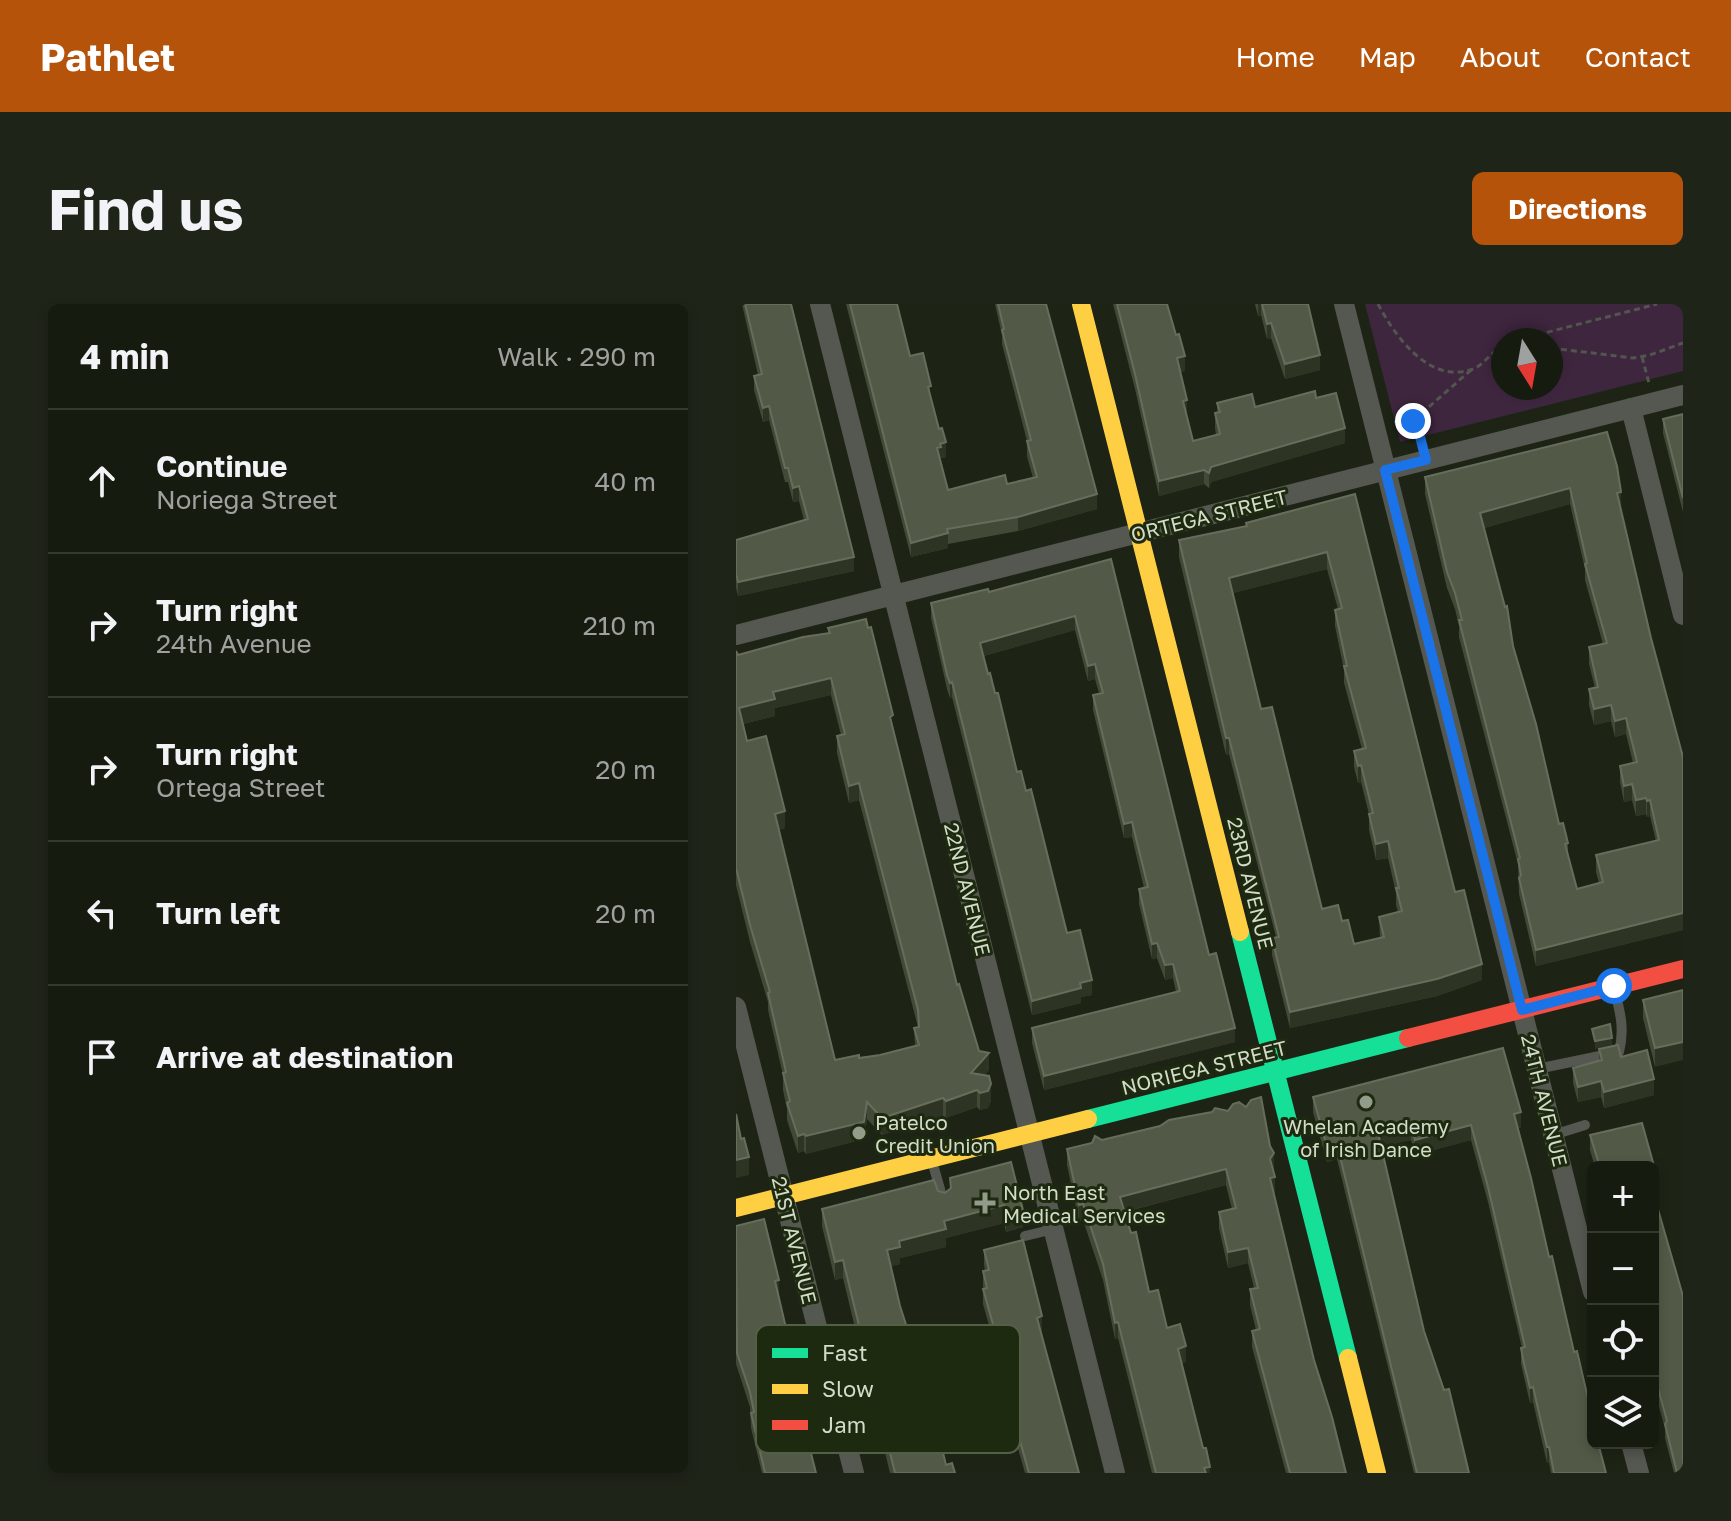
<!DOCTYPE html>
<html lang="en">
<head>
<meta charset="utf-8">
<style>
  :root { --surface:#161b10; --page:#1f2419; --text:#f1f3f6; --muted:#9ea19f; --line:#353930; --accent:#b45309 }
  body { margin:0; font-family:"Golos Text",sans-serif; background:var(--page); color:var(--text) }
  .controls { position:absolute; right:24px; bottom:24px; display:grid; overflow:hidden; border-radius:12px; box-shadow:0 4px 12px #0003 }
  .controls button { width:72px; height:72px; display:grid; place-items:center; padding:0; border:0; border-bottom:2px solid var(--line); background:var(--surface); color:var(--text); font:40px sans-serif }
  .compass { position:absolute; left:755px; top:24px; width:72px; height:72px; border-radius:50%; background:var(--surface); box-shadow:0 4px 12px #0003; rotate:169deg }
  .stop { position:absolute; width:24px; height:24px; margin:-18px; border:6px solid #1a73e8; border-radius:50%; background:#fff }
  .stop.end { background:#1a73e8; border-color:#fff; box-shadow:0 2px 8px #0008 }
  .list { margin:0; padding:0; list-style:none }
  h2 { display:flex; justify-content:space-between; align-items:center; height:104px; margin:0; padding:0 32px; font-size:34px }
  h2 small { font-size:26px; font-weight:400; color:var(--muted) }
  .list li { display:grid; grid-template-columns:52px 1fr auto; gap:24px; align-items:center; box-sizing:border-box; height:144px; padding:0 32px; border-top:2px solid var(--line) }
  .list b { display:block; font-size:30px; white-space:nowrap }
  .list p { margin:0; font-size:26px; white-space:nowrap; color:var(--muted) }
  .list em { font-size:26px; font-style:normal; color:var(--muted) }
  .icon { flex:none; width:44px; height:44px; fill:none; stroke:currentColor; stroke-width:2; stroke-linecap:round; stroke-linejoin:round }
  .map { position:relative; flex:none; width:947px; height:1169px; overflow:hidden; border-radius:12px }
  header { display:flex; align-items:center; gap:48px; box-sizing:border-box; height:112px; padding:0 40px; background:var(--accent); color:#fff }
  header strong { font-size:38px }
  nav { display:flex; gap:44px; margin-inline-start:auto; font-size:28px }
  .intro { display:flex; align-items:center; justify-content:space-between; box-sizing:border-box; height:192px; padding:0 48px }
  h1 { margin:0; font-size:56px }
  .button { padding:20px 36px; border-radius:12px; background:var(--accent); color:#fff; font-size:28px; font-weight:700 }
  main { display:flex; gap:48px; padding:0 48px }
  aside { flex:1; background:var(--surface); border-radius:12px; box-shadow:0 4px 12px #0003 }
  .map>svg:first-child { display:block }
</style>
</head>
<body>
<header>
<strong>Pathlet</strong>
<nav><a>Home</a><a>Map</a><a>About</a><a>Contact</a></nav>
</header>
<div class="intro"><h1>Find us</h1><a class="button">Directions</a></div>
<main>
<aside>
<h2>4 min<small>Walk · 290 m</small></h2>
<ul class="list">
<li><svg class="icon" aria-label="ahead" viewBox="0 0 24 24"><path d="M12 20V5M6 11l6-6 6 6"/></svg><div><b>Continue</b><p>Noriega Street</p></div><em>40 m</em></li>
<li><svg class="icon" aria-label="right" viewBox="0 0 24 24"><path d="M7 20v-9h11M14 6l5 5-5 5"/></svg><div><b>Turn right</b><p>24th Avenue</p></div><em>210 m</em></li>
<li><svg class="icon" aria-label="right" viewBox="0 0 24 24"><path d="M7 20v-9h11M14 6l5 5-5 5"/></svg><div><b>Turn right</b><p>Ortega Street</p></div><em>20 m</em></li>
<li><svg class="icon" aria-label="left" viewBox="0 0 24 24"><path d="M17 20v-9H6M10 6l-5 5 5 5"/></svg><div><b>Turn left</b></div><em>20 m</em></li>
<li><svg class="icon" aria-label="arrive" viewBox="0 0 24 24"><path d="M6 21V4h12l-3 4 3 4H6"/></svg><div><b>Arrive at destination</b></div></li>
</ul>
</aside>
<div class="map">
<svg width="947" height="1169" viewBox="0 0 947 1169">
  <rect width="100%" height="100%" fill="#1d2415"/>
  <path fill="#3e263f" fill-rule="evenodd" d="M629 0H947V67L664 138ZM767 36H815V84H767Z"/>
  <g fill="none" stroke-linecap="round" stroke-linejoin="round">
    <g stroke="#53554f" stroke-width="3" stroke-dasharray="6 4" stroke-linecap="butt">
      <path d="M642 0C659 32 693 81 737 65 750 60 753 48 767 44"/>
      <path d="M793 36 797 32 921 0"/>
      <path d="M815 44 897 54 914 51 947 39"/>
      <path d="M906 53 913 79"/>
      <path d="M678 116 735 66"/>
      <path d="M658 118 677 117 682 125 686 140"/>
    </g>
    <g stroke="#555851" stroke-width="10">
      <path d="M801 765 883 748C889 725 884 707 878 684"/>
      <path d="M817 831 849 821"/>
      <path d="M196 857 208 899"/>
      <path d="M289 932 318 925"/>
    </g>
    <g stroke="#555851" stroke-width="20">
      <path d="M84 0 379 1169"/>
      <path d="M608 0 857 988"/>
      <path d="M895 104 947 311"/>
      <path d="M0 331 947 91"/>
      <path d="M0 703 118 1169"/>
      <path d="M895 1139 903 1169"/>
    </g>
    <g stroke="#16e098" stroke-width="18">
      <path d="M504 628 612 1054"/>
      <path d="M352 815 672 734"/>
    </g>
    <g stroke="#ffcf43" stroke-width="18">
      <path d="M345 0 504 628"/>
      <path d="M0 904 352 815"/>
      <path d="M612 1054 641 1169"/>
    </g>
    <path stroke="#f24e42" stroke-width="18" d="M672 734 947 665"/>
  </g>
  <g fill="#424a37" fill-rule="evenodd">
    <path d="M6 0H55L118 267 2 292 0 284V236L68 216 63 197 57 198 52 178H49L33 116 27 118 18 86V72L22 71Z"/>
    <path d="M110 0H161L174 52 195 96 210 153 205 154 204 158 212 186 271 180 297 174 291 152V137L266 40V31L259 0H310L361 205 282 227 212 240V244L175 253Z"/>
    <path d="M377 0H431L449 67 444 68 451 111 457 137 480 131 479 124V109H481V99L519 103 580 94 609 139 475 178 473 184 468 180 423 192 399 85Z"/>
    <path d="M519 0H572L584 66 549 75 535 34 531 35 525 11 522 12Z"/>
    <path d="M947 110V208L927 129V115Z"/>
    <path d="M871 128 885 204 915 334 947 453V626L800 662 783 590 782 560 723 333V322L719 305 711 284 689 190V173ZM834 200 849 265V276L867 340 853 343V360L859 384 853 385V401L858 421 875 417 879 433 890 430 897 459 884 462V478L888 498 896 496 900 512 910 510 911 513 914 512 920 537 860 551V568L863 579 841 585 832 552V539L823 520 748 224Z"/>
    <path d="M619 190 719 588 746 676 701 692 554 724 536 651V634L540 633 493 450 490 451 443 253V236L510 222ZM591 265 602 305 599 306V322L608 366V379L626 445 618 447V463L622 479 625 478 633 510V526L640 556 652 554 660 589V601L662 608 643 613 644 634 618 640 606 617 586 605 525 405 497 289Z"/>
    <path d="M375 255 473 651 499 738 308 786 296 739V724L440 688 437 674 429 676 421 654 416 655 403 600V585L408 584 396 533 388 534 357 406V391L363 389 359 375 352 377 339 326 248 352 281 468 290 487 331 629 356 691 345 693V699L296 711 216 393 214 394 211 385 195 314V299L253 288Z"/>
    <path d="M92 324 157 426 221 681 243 747 253 766 248 771 255 797 252 804 244 806 241 803 210 814 207 812 146 831 131 815 128 835 70 850 68 847 62 849 51 816V805L47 786V771L32 706V698L14 638 0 581V347L2 351 92 329ZM95 391 105 431 101 432V449L113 499 123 496 182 723 178 724 179 742 144 751 99 756 43 526 49 524 11 437 7 420 39 412V404Z"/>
    <path d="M947 686 919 763 907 714V696Z"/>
    <path d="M863 745 885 753 918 791 868 804 865 793 842 798 837 779V764L863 757Z"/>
    <path d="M577 793 785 823 782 824 813 953 870 1169H815L813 1158 811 1159 797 1098 794 1099 785 1060V1044H786L752 898 735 836 679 851 675 836 645 843 688 1027 733 1169H678L601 855 591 858 577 808Z"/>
    <path d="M906 819 918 862V877L917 863H859L854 846V831Z"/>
    <path d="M366 836 538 865 537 867 539 888 538 889 578 1056 610 1169H550L516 1043V1027L520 1026 514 1001V985L518 984 512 959 492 964 483 924V908L496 905 490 881 389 908 413 988 450 1058 446 1059 474 1169H416L382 1034 379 1035 367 976 347 916 343 917 331 861V845Z"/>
    <path d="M275 858 287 923 270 928 268 919 210 934V943L164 954V960L155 962 164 1002 210 1161 219 1169H154L107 974 99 976 86 922V905L202 887 209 889 214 885V874Z"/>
    <path d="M917 888 947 1169H938L929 1134V1125L917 1080Z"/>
    <path d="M0 922 43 991 50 1039 49 1048 80 1169H26L15 1124 14 1103 0 1060Z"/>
    <path d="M248 946 306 1027H305L322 1093 343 1169H289L275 1120 272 1121 267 1100V1086L271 1085 247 1000V967H249L248 960Z"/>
  </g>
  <g fill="#2d3423">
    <path d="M522 0H525V11L522 12Z"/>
    <path d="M535 19V34L531 35V20Z"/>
    <path d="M584 51V66L549 75V60Z"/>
    <path d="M449 52V67L441 69V54Z"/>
    <path d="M451 96V111L447 112V97Z"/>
    <path d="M33 102V116L27 118V104Z"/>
    <path d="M609 124V139L475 178 473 184V169L475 163Z"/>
    <path d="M210 138V153L205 154V158L201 144 204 140Z"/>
    <path d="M468 166V180L423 192V177Z"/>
    <path d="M63 182V197L57 198V184Z"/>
    <path d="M834 184V200L744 225V209Z"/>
    <path d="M885 188V204L881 189Z"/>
    <path d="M361 190V205L282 227V213Z"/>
    <path d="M212 229V244L175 253V239Z"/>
    <path d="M591 248V265L493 290V274Z"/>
    <path d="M118 253V267L2 292V278Z"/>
    <path d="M339 312V326L244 353V339Z"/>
    <path d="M359 360V375L352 377V362Z"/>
    <path d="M95 374V391L39 404V412L3 421V404L37 388Z"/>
    <path d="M216 378V393L214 394V379Z"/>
    <path d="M875 401V417L858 421V405Z"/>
    <path d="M890 414V430L879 433V417Z"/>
    <path d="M490 434H493V450L490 451Z"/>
    <path d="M625 461V478L622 479V462Z"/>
    <path d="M123 479V496L113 499V482Z"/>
    <path d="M896 480V496L888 498V482Z"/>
    <path d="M910 494V510L900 512V496Z"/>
    <path d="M914 496V512L911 513V497Z"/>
    <path d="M49 507V524L39 527V510Z"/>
    <path d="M396 518V533L388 534V520Z"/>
    <path d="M652 537V554L640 556V540Z"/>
    <path d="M947 609V626L800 662V646Z"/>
    <path d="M421 639V654L416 655V640Z"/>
    <path d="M437 660V674L429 676V661Z"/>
    <path d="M746 660V676L701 692 554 724V708Z"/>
    <path d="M356 676V691L345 693V699L296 711V697L344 679Z"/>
    <path d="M499 724V738L308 786V772Z"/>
    <path d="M876 734V741L859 745V737Z"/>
    <path d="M947 738V756L919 763V744Z"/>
    <path d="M253 749V766L235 786V769Z"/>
    <path d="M918 775V791L868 804V788Z"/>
    <path d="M865 777V793L842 798V783Z"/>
    <path d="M255 780V797L252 804 244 806V789Z"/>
    <path d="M241 786V803L210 814V797Z"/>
    <path d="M207 794V812L146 831V814Z"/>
    <path d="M131 798V815L128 835 70 850V832Z"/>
    <path d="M785 808V823L778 825V810Z"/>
    <path d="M675 821V836L642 844V829Z"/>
    <path d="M735 821V836L679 851V836Z"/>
    <path d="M68 830V847L62 849V832Z"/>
    <path d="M601 840V855L591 858V843Z"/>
    <path d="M538 849V865L534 871V855Z"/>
    <path d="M13 853V871L0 874V856Z"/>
    <path d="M490 865V881L384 909V893Z"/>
    <path d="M539 873V888L534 890V874Z"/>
    <path d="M347 900V916L343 917V901Z"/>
    <path d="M268 901V919L210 934V943L164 954V960L151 963V946L163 937 208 917Z"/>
    <path d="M287 906V923L270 928V910Z"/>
    <path d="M512 944V959L492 964V948Z"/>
    <path d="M107 956V974L99 976V958Z"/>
    <path d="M43 976V991L39 992V977Z"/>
    <path d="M306 1012V1027L301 1028V1014Z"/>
    <path d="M382 1018V1034L379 1035V1019Z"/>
    <path d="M450 1042V1058L442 1060V1045Z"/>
    <path d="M797 1083V1098L794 1099V1084Z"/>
    <path d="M275 1105V1120L272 1121V1106Z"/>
    <path d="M811 1143H813V1158L811 1159Z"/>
    <path d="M474 1163V1169H468V1164Z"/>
  </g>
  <g fill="#525a47" stroke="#666e5b" stroke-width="2" fill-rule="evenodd">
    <path d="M9 0H55L118 253 2 278 0 270V236L72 215 63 182 57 184 52 164H49L33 102 27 104 18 72 26 70Z"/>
    <path d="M114 0H161L174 52 187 49 195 82 192 83 203 125 206 124 210 138 204 140 205 143 201 144 212 186 269 171 271 180 301 173 291 137 295 136 266 26 268 25 262 0H310L361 190 282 213 211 225 212 229 175 239Z"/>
    <path d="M381 0H431L440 31 443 30 449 52 441 54 451 96 447 97 457 137 484 130 479 109 484 108 481 99 516 90 519 103 579 87 580 94 600 89 609 124 475 163 473 169 468 166 423 177 399 70Z"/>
    <path d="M526 0H572L584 51 549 60 535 19 531 20Z"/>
    <path d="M947 110V194L927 115Z"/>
    <path d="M871 128 881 162 885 188 881 189 915 334 947 453V609L800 646 783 574 785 571 782 555 784 554 723 316H726L719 289 711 268 689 173ZM834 184 851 259 849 260 871 339 853 343 862 383 853 385 858 405 875 401 879 417 890 414 901 458 884 462 888 482 896 480 900 496 910 494 911 497 914 496 923 536 860 551 867 578 841 585 829 540 832 539 827 519 823 520 800 420 777 342 771 302 769 303 744 209Z"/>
    <path d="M619 190 719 588 728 586 746 660 701 675 554 708 536 634 543 633 493 434H490L443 236 511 222 510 219ZM591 248 606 304 599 306 611 362H608L630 444 618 447 622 462 625 461 637 509 633 510 640 540 652 537 663 584H660L666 607 643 613 648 633 618 640 612 616 606 617 602 601 586 605 536 403 525 405 493 274Z"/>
    <path d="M375 255 473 651 480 649 499 724 308 772 296 724 444 687 437 660 429 661 421 639 416 640 403 585 412 583 396 518 388 520 357 391 367 389 359 360 352 362 339 312 244 339 252 370 254 369 259 389H262L281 468 285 467 290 487 295 485 331 629 344 626 356 676 344 679 345 684 296 697 216 378 214 379 211 371 195 299 252 285 253 288Z"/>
    <path d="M130 315 132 324 135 323 157 411 154 413 221 681 223 680 243 747 253 749 235 769 253 772 255 780 252 787 244 789 241 786 210 797 207 794 146 814 131 798 128 818 70 832 68 830 62 832 51 799 54 797 47 769 50 768 32 689 34 688 14 621 0 564V347L2 351 67 333 94 329 92 324ZM95 374 109 430 101 432 113 482 123 479 182 706 183 723 178 724 183 741 144 751 123 754V751L99 756 39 510 49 507 30 432 11 437 3 404 39 395 37 388Z"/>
    <path d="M947 686V738L919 744 907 696Z"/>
    <path d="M874 720 876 734 859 737 856 725Z"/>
    <path d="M882 741 885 753 911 746 918 775 868 788 865 777 842 783 837 764 866 756 863 745Z"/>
    <path d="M767 744 785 808 778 810 795 874 813 953 816 952 838 1048 841 1047 857 1116V1139H862L870 1169H818L813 1143H811L797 1083 794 1084 788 1060 785 1044 789 1043 752 883 735 821 679 836 675 821 642 829 688 1027 708 1086 713 1085 733 1169H681L601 840 591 843 577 793Z"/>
    <path d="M525 793 534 842 538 849 534 855 539 873 534 874 578 1056 596 1113 610 1169H554L516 1027 524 1025 514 985 522 984 512 944 492 948 483 908 500 904 490 865 384 893 395 929 400 928 413 988 422 986 431 1024 444 1020 450 1042 442 1045 467 1144H470L474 1163 468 1164 470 1169H420L382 1018 379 1019 367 960 347 900 343 901 331 845 356 839 359 832 366 836 424 822 433 816 476 808 479 804 492 807 497 800 503 798 510 803 515 796Z"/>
    <path d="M0 810 5 835 8 834 13 853 0 856Z"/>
    <path d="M906 819 918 862 864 863 854 831Z"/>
    <path d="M275 858 287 906 270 910 268 901 208 917 210 925 163 937 164 943 151 946 164 1002 177 1042 181 1041 210 1161 216 1159 219 1169H159L107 956 99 958 86 905 198 876 202 887 209 889 215 884 214 874Z"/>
    <path d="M917 888 947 992V1169H941L929 1120 931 1117 917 1066Z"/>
    <path d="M28 915 43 976 39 977 50 1024 48 1043 80 1169H29L15 1109 18 1108 14 1088 1 1049 0 922Z"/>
    <path d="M287 936 306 1012 301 1014 343 1169H293L275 1105 272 1106 267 1086 275 1084 247 985 251 984 247 967 253 966 248 946Z"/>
  </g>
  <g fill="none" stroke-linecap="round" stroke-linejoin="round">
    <path stroke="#1a73e8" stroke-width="10" d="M677 117 682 125 690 156 649 166 786 706 878 682"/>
  </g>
  <g fill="#939b8b" stroke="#1e2a0f" stroke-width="3">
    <circle cx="630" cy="798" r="8"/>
    <circle cx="123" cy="829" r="8"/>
    <path d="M245 887h8v8h8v8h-8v8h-8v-8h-8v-8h8z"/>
  </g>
  <g text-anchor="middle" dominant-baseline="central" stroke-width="6" stroke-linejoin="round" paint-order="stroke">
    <g font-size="20" fill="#d3dbca" stroke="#1e2a0f">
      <text transform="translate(473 211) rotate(-14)">ORTEGA STREET</text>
      <text transform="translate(515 579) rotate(76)">23RD AVENUE</text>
      <text transform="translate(232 585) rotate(76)">22ND AVENUE</text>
      <text transform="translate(468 763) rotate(-14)">NORIEGA STREET</text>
      <text transform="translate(809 796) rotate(76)">24TH AVENUE</text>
      <text transform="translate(59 936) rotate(76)">21ST AVENUE</text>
    </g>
    <g font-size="20" fill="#d3dbca" stroke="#1e2a0f" text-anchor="start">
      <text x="139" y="818">Patelco<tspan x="139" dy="23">Credit Union</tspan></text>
      <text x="630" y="822" text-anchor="middle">Whelan Academy<tspan x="630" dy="23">of Irish Dance</tspan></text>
      <text x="267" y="888">North East<tspan x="267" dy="23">Medical Services</tspan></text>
    </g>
  </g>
  <rect x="20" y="1021" width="264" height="128" rx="12" fill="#1e2a0f" stroke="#545f47" stroke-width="2"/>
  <rect x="36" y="1044" width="36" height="10" fill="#16e098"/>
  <rect x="36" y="1080" width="36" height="10" fill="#ffcf43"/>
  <rect x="36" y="1116" width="36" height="10" fill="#f24e42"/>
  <g font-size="22" fill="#d3dbca">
    <text x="86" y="1057">Fast</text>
    <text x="86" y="1093">Slow</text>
    <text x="86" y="1129">Jam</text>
  </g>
</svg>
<div class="controls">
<button>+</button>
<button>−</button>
<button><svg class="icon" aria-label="locate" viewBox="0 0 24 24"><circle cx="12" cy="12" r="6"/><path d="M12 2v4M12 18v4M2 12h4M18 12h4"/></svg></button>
<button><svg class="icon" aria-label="layers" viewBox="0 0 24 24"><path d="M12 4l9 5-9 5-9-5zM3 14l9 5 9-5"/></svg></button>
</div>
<svg class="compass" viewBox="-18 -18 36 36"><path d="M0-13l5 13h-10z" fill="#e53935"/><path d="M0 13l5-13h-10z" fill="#9ea19f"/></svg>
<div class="stop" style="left:878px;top:682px"></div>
<div class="stop end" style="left:677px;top:117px"></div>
</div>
</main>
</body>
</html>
